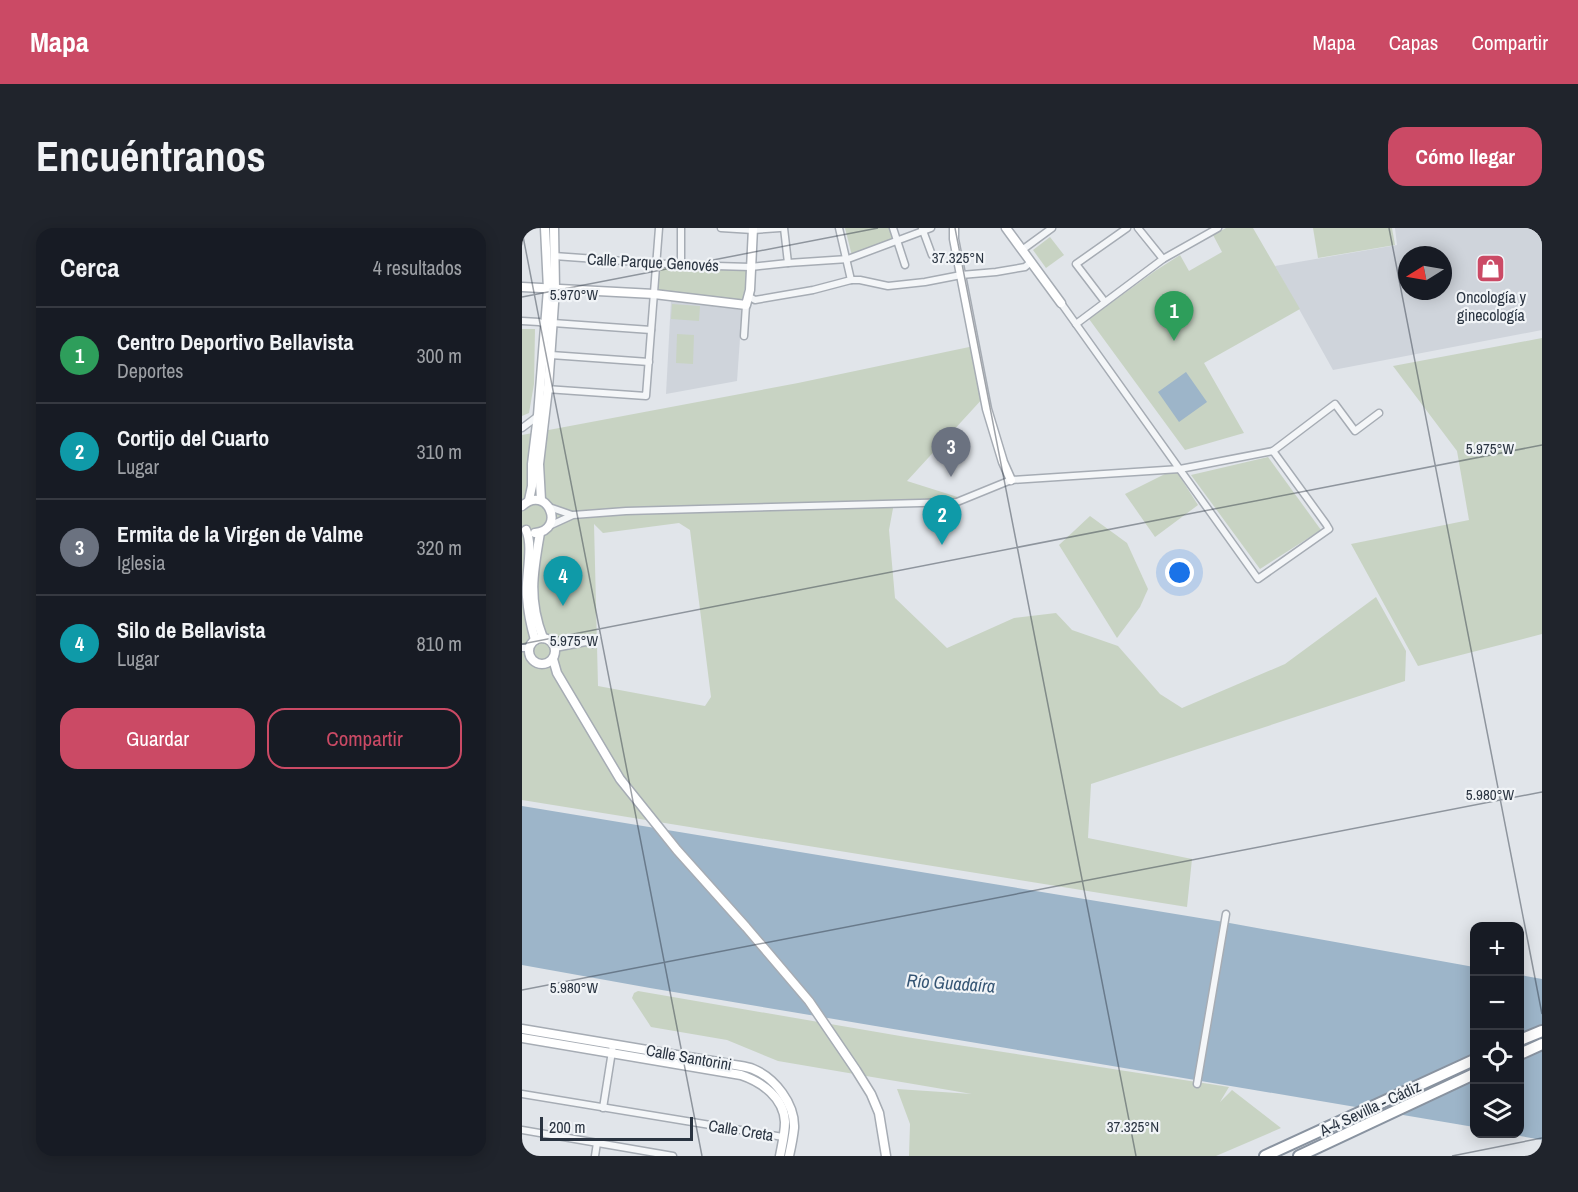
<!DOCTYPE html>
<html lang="es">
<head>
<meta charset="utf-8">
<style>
  :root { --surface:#171b24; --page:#20242c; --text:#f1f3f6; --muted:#9ea1a6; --line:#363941; --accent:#cb4a65 }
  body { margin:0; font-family:"Archivo Narrow",sans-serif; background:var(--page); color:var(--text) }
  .controls { position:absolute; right:18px; bottom:18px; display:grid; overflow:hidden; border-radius:12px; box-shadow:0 3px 15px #0003 }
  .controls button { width:54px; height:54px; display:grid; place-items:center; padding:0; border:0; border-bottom:2px solid var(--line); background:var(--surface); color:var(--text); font:30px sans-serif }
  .compass { position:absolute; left:876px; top:18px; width:54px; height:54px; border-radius:50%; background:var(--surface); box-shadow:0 3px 15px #0003; rotate:259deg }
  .scale { position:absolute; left:18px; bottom:15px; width:153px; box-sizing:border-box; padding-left:6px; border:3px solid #2a3441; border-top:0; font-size:16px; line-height:21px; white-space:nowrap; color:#2a3441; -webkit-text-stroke:4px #f1f4f7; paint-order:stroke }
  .you { position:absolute; left:658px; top:345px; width:21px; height:21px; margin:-15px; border:4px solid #fff; border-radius:50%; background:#1a73e8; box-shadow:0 0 0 9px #1a73e833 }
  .badge { display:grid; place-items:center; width:39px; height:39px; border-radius:50%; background:var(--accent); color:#fff; font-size:20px; font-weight:700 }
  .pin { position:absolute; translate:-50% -50px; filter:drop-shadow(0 2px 3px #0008) }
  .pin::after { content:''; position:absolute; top:32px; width:21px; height:18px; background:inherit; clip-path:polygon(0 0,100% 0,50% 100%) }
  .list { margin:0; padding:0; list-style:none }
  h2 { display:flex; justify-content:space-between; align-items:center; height:78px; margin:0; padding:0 24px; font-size:26px }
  h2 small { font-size:20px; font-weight:400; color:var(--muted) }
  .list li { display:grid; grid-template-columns:39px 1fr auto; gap:18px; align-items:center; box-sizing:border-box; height:96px; padding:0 24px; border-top:2px solid var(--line) }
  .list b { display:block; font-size:22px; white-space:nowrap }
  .list p { margin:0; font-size:20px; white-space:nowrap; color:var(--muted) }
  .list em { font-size:20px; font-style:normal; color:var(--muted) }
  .actions { display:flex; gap:12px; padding:18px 24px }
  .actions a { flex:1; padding:14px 0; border:2px solid var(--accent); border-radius:18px; text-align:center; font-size:21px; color:var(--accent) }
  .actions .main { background:var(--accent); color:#fff }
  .icon { flex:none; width:33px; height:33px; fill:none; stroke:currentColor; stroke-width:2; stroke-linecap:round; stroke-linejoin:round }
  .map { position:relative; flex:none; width:1020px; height:928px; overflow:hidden; border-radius:18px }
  header { display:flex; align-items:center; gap:36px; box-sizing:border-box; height:84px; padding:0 30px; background:var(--accent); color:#fff }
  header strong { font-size:28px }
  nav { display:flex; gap:33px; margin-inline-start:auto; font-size:21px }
  .intro { display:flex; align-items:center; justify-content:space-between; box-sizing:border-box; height:144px; padding:0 36px }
  h1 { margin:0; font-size:42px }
  .button { padding:15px 27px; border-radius:18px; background:var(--accent); color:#fff; font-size:21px; font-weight:700 }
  main { display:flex; gap:36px; padding:0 36px }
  aside { flex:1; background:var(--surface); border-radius:18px; box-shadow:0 3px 15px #0003 }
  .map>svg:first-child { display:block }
</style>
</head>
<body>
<header>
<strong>Mapa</strong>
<nav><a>Mapa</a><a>Capas</a><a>Compartir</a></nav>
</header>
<div class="intro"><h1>Encuéntranos</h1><a class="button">Cómo llegar</a></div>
<main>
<aside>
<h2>Cerca<small>4 resultados</small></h2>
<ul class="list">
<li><span class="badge" style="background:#2e9e5b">1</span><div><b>Centro Deportivo Bellavista</b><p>Deportes</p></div><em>300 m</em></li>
<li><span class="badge" style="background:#0f9aa8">2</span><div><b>Cortijo del Cuarto</b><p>Lugar</p></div><em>310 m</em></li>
<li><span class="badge" style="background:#6b7280">3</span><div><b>Ermita de la Virgen de Valme</b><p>Iglesia</p></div><em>320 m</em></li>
<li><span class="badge" style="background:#0f9aa8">4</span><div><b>Silo de Bellavista</b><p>Lugar</p></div><em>810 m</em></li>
</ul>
<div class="actions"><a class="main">Guardar</a><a>Compartir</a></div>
</aside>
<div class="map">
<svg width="1020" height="928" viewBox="0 0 1020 928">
  <rect width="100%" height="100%" fill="#e1e5ea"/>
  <g fill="#cfd4db" fill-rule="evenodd">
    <path d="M873 0H1020V102L811 142 753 38 875 17ZM885 27H921V63H885Z"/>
    <path d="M149 72 220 82 215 153 144 166Z"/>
  </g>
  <g fill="#c8d3c3" fill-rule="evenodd">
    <path d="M323 0H369L374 11 330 28Z"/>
    <path d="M704 0H731L778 81 682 135 722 205 663 222 567 91 633 43 658 27 667 43 700 24 691 7Z"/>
    <path d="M791 0H870L873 17 796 30Z"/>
    <path d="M528 9 542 27 524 40 511 22Z"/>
    <path d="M138 38 227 43 220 73 136 62Z"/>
    <path d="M150 76 178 78 177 93 149 91Z"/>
    <path d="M0 101H13L12 156 7 185 0 188Z"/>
    <path d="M155 106 172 107 171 136 154 135Z"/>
    <path d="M1020 110V406L896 438 829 316 947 292 935 223 871 138Z"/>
    <path d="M452 118 462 169 385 253 442 271 372 275 367 302 373 370 425 420 492 390 534 385 550 402 596 418 638 466 660 480 763 436 854 369 884 423 883 453 569 556 566 610 670 631 665 679 0 572V207L276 155ZM157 295 168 302 189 469 183 478 76 458 72 296 81 305Z"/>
    <path d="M746 229 799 302 738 341 669 247Z"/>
    <path d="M653 241 676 277 633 309 603 266Z"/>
    <path d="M568 288 605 315 626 361 618 379 595 410 537 317Z"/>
    <path d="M116 763 384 809 707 859 698 874 710 862 759 900 694 928H387L388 896 375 861 450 866 256 833 205 812 129 799 110 770 112 765Z"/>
  </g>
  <g fill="#9db5c9">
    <path d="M664 144 685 174 657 194 636 164Z"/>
    <path d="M0 578 702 694 952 739V899L128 760 0 737Z"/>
    <path d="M998 747 1020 751V912L987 906H998Z"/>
  </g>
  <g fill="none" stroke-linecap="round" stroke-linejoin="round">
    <defs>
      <g id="street">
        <path d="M159 0V37"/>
        <path d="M199 0 231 2 258 0"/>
        <path d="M262 0 266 35"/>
        <path d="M317 0 329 52"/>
        <path d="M371 0 383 37"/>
        <path d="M400 0 410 27"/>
        <path d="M616 0 641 31"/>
        <path d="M500 22 530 0"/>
        <path d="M32 28 159 37 229 39 266 35 326 31 409 0"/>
        <path d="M226 68 233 72 291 62 329 52H338L366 58 403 54 439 47 474 44 503 39 509 34"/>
        <path d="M583 74 554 36 605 0"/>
        <path d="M539 75 736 351 807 301 804 296 751 223"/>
        <path d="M0 93 17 94 23 96"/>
        <path d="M31 95 129 102"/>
        <path d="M554 96 641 31 696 0"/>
        <path d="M222 108 224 77"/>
        <path d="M29 127 127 134"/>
        <path d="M24 161 124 168 137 0"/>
        <path d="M0 200 16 188"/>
        <path d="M27 279 50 287"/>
        <path d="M27 298 51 287 104 283 435 274 489 252 658 241 751 223 813 176 833 203 857 185"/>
        <path d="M0 420H7"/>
        <path d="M33 420 64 414 71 416"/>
        <path d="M675 856 704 686"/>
        <path d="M0 866 261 909"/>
        <path d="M81 880 91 817"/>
        <path d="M0 902 151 928"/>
        <path d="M73 928 75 915"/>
      </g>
      <g id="secondary">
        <path d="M432 0V11L465 181 481 234 489 252"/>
        <path d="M484 0 539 75"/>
        <path d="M0 59 132 66 224 77 228 62 231 0"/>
        <path d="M7 272 10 258V236L16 187 26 61 23 0"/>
        <path d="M19 272 17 236 26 160 33 61 32 0"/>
        <path d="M0 278C25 255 45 302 13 305"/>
        <path d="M4 302C12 319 3 349 5 369 6 384 9 398 13 412"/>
        <path d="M18 305C11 345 6 371 21 410"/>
        <circle cx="20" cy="423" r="13"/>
        <path d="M31 431 35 445 98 551 155 622 224 699 287 773 334 842 349 866 357 885 364 928"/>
        <path d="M0 801 208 836C215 838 224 838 231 841 253 850 273 876 272 900 271 909 269 919 267 928"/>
        <path d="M0 810 219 847C240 854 262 870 263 894 263 905 260 917 258 928"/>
      </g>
      <g id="highway">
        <path d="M998 812 1020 803"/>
        <path d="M998 826 1020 816"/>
        <path d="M743 928 952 832"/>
        <path d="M777 928 952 846"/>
      </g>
    </defs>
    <use href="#street" stroke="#a6acb4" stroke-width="9"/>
    <use href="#secondary" stroke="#a6acb4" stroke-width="11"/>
    <use href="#highway" stroke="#8993a0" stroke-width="14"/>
    <use href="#street" stroke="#f4f6f8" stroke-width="6"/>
    <use href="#secondary" stroke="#fff" stroke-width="8"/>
    <use href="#highway" stroke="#fff" stroke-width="10"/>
  </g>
  <path fill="none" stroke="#2a3441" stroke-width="1.5" stroke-opacity="0.45" d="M433 0 614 928M867 0 1020 786M0 3 180 928M0 69 356 0M0 416 1020 217M0 762 1020 564M930 928 1020 910"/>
  <defs>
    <symbol id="shop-square" viewBox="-11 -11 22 22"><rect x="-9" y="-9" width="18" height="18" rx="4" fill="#cb4a65" stroke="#f1f4f7"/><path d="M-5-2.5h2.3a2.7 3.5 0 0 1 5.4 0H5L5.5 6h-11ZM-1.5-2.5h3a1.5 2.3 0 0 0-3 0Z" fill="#fff"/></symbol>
  </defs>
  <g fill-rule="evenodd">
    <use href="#shop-square" x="952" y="24" width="33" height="33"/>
  </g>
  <g text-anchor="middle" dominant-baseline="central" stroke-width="4.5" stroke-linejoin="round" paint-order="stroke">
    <g font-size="16" fill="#2a3441" stroke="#f1f4f7">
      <text transform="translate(131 34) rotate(3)">Calle Parque Genovés</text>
      <text transform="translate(167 829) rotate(10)">Calle Santorini</text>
      <text transform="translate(848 880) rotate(-25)">A-4 Sevilla - Cádiz</text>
      <text transform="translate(219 902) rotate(9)">Calle Creta</text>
    </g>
    <g font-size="16" fill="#2a3441" stroke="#f1f4f7">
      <text x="969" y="69">Oncología y<tspan x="969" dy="18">ginecología</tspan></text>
    </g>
    <g font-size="18" font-style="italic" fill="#355574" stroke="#f1f4f7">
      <text transform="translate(429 755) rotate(4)">Río Guadaíra</text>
    </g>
  </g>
  <g font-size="15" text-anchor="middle" fill="#2a3441" stroke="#f1f4f7" stroke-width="4.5" stroke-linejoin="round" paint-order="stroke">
    <text x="436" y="35">37.325°N</text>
    <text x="52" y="72">5.970°W</text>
    <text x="968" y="226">5.975°W</text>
    <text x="52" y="418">5.975°W</text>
    <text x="968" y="572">5.980°W</text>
    <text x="52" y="765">5.980°W</text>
    <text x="611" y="904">37.325°N</text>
  </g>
</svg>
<div class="controls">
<button>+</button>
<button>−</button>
<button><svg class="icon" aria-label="locate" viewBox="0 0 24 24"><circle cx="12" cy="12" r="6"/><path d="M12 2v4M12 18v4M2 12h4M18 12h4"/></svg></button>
<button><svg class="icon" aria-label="layers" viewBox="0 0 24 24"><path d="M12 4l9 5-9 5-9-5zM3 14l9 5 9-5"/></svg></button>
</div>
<svg class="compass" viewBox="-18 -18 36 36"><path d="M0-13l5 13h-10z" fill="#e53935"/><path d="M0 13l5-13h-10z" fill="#9ea1a6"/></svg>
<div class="scale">200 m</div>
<div class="you"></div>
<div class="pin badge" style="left:652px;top:113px;background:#2e9e5b">1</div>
<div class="pin badge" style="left:420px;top:317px;background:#0f9aa8">2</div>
<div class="pin badge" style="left:429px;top:249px;background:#6b7280">3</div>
<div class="pin badge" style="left:41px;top:378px;background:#0f9aa8">4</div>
</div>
</main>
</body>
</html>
